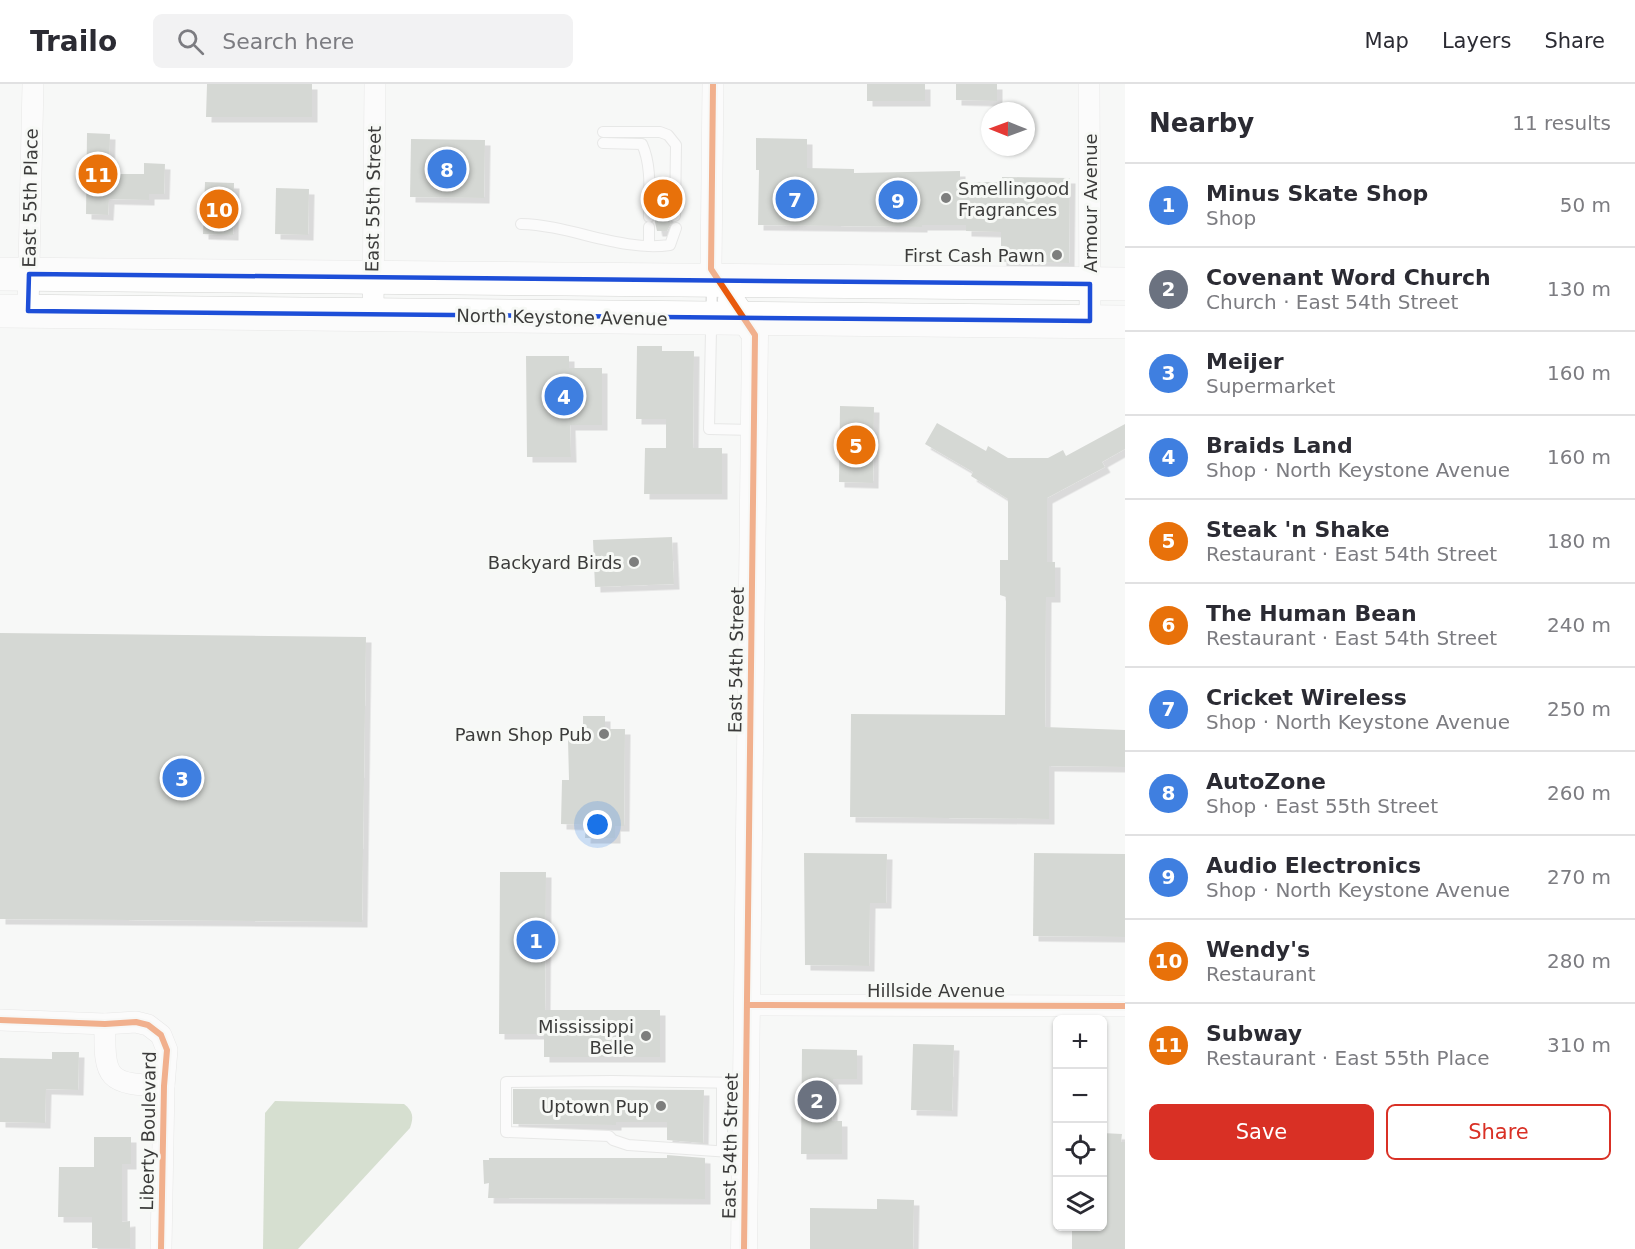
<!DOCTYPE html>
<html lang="en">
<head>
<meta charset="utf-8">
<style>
  :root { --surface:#fff; --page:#f2f2f3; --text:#2b2b33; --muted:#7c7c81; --line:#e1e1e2; --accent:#d93025 }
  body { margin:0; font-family:"DejaVu Sans",sans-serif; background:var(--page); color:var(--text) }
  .controls { position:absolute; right:18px; bottom:18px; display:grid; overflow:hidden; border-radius:9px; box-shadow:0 2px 4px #0004 }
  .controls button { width:54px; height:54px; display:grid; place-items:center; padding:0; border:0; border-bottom:2px solid var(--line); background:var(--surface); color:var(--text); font:30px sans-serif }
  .compass { position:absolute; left:981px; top:18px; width:54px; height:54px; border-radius:50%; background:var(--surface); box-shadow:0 2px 4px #0004; rotate:271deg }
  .you { position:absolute; left:598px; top:741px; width:21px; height:21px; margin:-15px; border:4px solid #fff; border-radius:50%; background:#1a73e8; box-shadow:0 0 0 9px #1a73e833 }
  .badge { display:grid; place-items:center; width:39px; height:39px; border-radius:50%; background:var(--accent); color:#fff; font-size:20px; font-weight:700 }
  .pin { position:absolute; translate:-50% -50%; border:3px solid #fff; box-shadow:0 2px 6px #0006 }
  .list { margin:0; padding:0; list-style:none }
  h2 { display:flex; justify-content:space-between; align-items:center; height:78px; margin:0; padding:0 24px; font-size:26px }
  h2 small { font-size:20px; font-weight:400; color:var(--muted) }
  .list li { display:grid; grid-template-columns:39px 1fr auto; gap:18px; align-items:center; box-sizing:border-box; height:84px; padding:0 24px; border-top:2px solid var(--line) }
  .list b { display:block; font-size:22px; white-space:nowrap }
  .list p { margin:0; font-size:20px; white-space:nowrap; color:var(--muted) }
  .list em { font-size:20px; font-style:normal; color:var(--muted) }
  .actions { display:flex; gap:12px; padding:18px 24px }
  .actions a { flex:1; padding:14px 0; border:2px solid var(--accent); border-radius:9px; text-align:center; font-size:21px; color:var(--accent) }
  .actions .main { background:var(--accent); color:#fff }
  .icon { flex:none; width:33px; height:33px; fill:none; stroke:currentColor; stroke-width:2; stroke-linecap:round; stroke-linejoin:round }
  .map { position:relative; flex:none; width:1125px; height:1165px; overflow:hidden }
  header { display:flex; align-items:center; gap:36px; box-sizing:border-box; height:84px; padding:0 30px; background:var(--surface); border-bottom:2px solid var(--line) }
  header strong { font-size:28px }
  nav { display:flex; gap:33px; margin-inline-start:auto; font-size:21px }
  .search { width:420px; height:54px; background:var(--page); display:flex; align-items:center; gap:15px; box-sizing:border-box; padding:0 21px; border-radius:9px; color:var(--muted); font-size:22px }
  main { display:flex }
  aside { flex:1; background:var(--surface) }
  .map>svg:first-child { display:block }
</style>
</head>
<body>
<header>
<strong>Trailo</strong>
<div class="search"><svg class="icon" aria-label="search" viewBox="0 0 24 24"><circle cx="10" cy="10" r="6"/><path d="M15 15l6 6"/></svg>Search here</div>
<nav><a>Map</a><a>Layers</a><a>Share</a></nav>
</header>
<main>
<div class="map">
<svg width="1125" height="1165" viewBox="0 0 1125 1165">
  <defs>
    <filter id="shadow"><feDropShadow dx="5.5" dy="5.5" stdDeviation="0" flood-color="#0004"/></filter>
  </defs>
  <rect width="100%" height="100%" fill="#f7f8f7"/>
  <path fill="#aec1a0" d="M275 1017 404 1020C413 1027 414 1033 410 1044L298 1165H263L265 1029Z"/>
  <g fill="#acb2a9" filter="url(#shadow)">
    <path d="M207 0H312V33H206Z"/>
    <rect x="867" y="0" width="58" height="17"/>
    <path d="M956 0H997V17L956 16Z"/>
    <path d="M87 49 110 50 109 90H144V79L165 80 164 110H149V116L109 115 108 131 86 130Z"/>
    <path d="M756 54 807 55V84L854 85V89L960 87V98H1002V93L1070 94 1069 179 1001 178V148L966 147V141H922V143L758 141 759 86H756Z"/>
    <path d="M411 55 485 56 484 114 410 113Z"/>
    <path d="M205 98 234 99 233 151 203 150Z"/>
    <path d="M657 98H668V132L671 139 667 147H657L655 138Z"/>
    <path d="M276 104 309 105 308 151 275 150Z"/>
    <path d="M637 262H662V267H694L693 364H722V410H644L645 364H666V335H636Z"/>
    <path d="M526 272H569V284H602V341H570L571 373H527Z"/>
    <path d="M840 322 874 323 873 399 839 398Z"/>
    <path d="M937 339 986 367 988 362 1008 374H1048L1063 366 1066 372 1125 340V365L1102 378 1105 383 1047 414V478H1055V513H1046L1045 643 1125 646V683L1049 682V735L850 733 851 630 1005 631 1006 513 1000 511V476H1008V415L971 392 973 388 925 360Z"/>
    <path d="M672 453 674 500 595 503 593 456Z"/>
    <path d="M0 549 366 553 362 838 0 835Z"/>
    <path d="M583 632H605V645H625L624 742H615V754H585L586 741 561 740 562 696H569L568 656H583Z"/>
    <path d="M804 769 887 770 886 819H870L869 882 805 881Z"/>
    <path d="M1034 769 1125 770V853L1033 852Z"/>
    <path d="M500 788H546L545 926H660V973H544V950H499Z"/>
    <path d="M913 960 954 961 952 1027 911 1026Z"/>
    <path d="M802 965 857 966V995H833L832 1037H842V1070H801Z"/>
    <path d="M52 968H79L78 1006 46 1005 45 1039 0 1038V974L52 975Z"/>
    <path d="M513 1005 704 1006 703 1059 667 1056V1038H616V1041L513 1040Z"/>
    <path d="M1102 1049 1122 1050 1121 1058H1125V1165H1072V1143H1102Z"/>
    <path d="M94 1053H131V1080H122V1138L130 1137V1164H92V1133H58L59 1083H94Z"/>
    <path d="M667 1071 705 1074V1115L488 1114 489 1099 484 1100 483 1076H489V1074H667Z"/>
    <path d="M877 1115 914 1116 913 1165H810V1124L877 1125Z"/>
  </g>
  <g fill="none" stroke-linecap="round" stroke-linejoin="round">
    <defs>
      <g id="service">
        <path d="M603 48H660L668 51 676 61 675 132"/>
        <path d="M603 59 642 60C652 82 649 109 649 133"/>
        <path d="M521 140C571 141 620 168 670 161L676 144"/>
        <path d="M649 162V143"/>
        <path d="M712 198 709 345 753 346"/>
        <path d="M722 999V1067"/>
        <path d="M745 1069 628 1061 613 1056 609 1052 506 1048V998L612 997 746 999"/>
      </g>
      <g id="minor">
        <path d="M713 0 711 185 723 203"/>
        <path d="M1089 0 1090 237"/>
        <path d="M28 227 33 0"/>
        <path d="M373 231 375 0"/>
        <path d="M747 921 1125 922"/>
        <path d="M0 936 105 940 136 938 148 941 161 951 167 966 164 1002 161 1165"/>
        <path d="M105 940C104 996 107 1000 164 1002"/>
      </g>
      <path id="tertiary" d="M731 216 755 251 744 1165"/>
      <g id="primary">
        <path d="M0 190 1125 200"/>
        <path d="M0 227 1125 238"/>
      </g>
    </defs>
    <use href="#service" stroke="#d3d4d2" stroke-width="12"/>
    <use href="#minor" stroke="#d3d4d2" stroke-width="22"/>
    <use href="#tertiary" stroke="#d3d4d2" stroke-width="27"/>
    <use href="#primary" stroke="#d3d4d2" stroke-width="34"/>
    <use href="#service" stroke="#fefefe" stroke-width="10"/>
    <use href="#minor" stroke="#fefefe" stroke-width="21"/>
    <use href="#tertiary" stroke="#fefefe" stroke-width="26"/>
    <use href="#primary" stroke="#fefefe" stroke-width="33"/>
    <defs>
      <g id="cycleway">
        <path d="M713 0 711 185 755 251 744 1165"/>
        <path d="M747 921 1125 922"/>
        <path d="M0 936 105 940 136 938 148 941 161 951 167 966 164 1002 161 1165"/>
      </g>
    </defs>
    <use href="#cycleway" stroke="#f7f9f6" stroke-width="10"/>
    <use href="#cycleway" stroke="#e8590c" stroke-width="6"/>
  </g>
  <path d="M0 0H1125V1165H0ZM29 190 1090 200V237L28 227Z" fill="#f7f8f7" fill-opacity=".55" fill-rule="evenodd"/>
  <path fill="none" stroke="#1d4ed8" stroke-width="4.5" stroke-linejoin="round" d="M29 190 1090 200V237L28 227Z"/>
  <g fill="#7d7e7d" stroke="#f7f9f6" stroke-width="2">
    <circle cx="946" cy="114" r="6"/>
    <circle cx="1057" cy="171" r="6"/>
    <circle cx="634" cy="478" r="6"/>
    <circle cx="604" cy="650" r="6"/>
    <circle cx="646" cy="952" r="6"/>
    <circle cx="661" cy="1022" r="6"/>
  </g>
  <g text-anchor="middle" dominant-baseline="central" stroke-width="6" stroke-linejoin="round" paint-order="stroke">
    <g font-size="18" fill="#3c3c3b" stroke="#f7f9f6" text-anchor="end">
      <text x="958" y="104" text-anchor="start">Smellingood<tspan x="958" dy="21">Fragrances</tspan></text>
      <text x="1045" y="171">First Cash Pawn</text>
      <text x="622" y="478">Backyard Birds</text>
      <text x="592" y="650">Pawn Shop Pub</text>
      <text x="634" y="942">Mississippi<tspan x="634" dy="21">Belle</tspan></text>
      <text x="649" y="1022">Uptown Pup</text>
    </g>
    <g font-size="18" fill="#3c3c3b" stroke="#f7f9f6">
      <text transform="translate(30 114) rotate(-89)">East 55th Place</text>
      <text transform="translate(373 115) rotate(-89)">East 55th Street</text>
      <text transform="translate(1090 119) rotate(-90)">Armour Avenue</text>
      <text transform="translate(562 233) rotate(1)">North Keystone Avenue</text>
      <text transform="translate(736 576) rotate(-89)">East 54th Street</text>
      <text x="936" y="906">Hillside Avenue</text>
      <text transform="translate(148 1047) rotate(-89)">Liberty Boulevard</text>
      <text transform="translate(730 1062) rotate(-89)">East 54th Street</text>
    </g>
  </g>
</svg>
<div class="controls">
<button>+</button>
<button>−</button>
<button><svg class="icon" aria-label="locate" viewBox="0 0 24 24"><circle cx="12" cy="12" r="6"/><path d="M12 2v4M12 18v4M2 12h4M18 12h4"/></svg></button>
<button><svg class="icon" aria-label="layers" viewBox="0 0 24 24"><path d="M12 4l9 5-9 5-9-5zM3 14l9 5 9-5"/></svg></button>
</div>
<svg class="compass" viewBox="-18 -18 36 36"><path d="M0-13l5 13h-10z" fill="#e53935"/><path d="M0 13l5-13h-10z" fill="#7c7c81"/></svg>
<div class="you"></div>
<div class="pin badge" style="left:536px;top:856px;background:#3f7fe0">1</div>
<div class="pin badge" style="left:817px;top:1016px;background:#6b7280">2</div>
<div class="pin badge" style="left:182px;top:694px;background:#3f7fe0">3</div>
<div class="pin badge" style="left:564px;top:312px;background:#3f7fe0">4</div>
<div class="pin badge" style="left:856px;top:361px;background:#e8710a">5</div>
<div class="pin badge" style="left:663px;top:115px;background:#e8710a">6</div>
<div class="pin badge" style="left:795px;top:115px;background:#3f7fe0">7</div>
<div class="pin badge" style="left:447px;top:85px;background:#3f7fe0">8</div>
<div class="pin badge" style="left:898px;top:116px;background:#3f7fe0">9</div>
<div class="pin badge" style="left:219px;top:125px;background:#e8710a">10</div>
<div class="pin badge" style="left:98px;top:90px;background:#e8710a">11</div>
</div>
<aside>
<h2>Nearby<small>11 results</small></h2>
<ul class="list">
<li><span class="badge" style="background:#3f7fe0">1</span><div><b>Minus Skate Shop</b><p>Shop</p></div><em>50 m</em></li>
<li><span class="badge" style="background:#6b7280">2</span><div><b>Covenant Word Church</b><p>Church · East 54th Street</p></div><em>130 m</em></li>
<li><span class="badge" style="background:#3f7fe0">3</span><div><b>Meijer</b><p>Supermarket</p></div><em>160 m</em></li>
<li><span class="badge" style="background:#3f7fe0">4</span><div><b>Braids Land</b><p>Shop · North Keystone Avenue</p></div><em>160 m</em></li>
<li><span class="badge" style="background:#e8710a">5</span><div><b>Steak 'n Shake</b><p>Restaurant · East 54th Street</p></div><em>180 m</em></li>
<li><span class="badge" style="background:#e8710a">6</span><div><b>The Human Bean</b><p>Restaurant · East 54th Street</p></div><em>240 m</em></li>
<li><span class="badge" style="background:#3f7fe0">7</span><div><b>Cricket Wireless</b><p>Shop · North Keystone Avenue</p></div><em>250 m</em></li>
<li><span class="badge" style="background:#3f7fe0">8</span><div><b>AutoZone</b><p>Shop · East 55th Street</p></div><em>260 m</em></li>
<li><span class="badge" style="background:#3f7fe0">9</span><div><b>Audio Electronics</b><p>Shop · North Keystone Avenue</p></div><em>270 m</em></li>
<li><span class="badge" style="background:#e8710a">10</span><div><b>Wendy's</b><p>Restaurant</p></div><em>280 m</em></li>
<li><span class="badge" style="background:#e8710a">11</span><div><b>Subway</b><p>Restaurant · East 55th Place</p></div><em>310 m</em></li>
</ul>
<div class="actions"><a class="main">Save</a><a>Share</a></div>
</aside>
</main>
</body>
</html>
